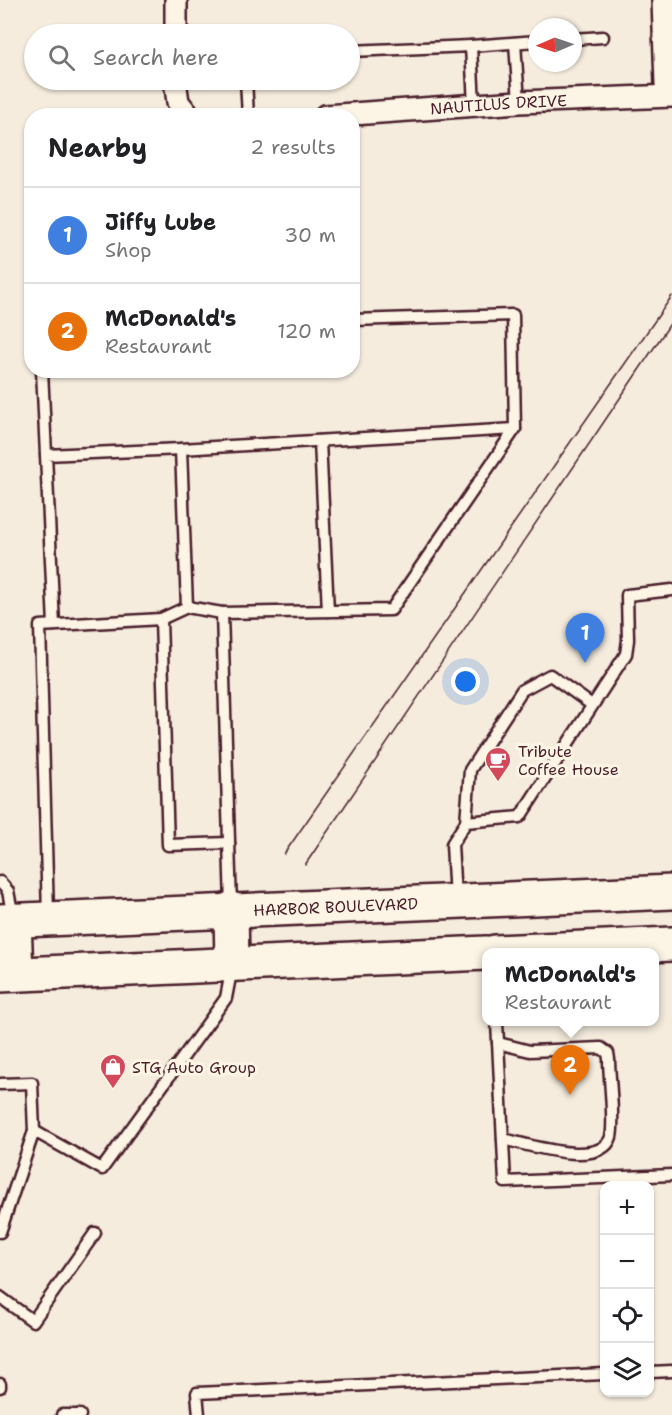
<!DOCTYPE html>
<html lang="en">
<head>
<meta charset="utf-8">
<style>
  :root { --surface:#fff; --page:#f2f2f2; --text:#202124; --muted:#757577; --line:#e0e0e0; --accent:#d1495b }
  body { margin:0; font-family:"Shantell Sans",sans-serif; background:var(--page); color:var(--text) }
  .controls { position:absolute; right:18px; bottom:18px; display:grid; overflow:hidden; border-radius:12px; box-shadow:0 2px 4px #0004 }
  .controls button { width:54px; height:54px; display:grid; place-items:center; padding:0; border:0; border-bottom:2px solid var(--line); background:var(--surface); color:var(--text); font:30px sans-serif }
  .compass { position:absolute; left:528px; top:18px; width:54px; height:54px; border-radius:50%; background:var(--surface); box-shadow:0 2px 4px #0004; rotate:268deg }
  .you { position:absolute; left:466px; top:682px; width:21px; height:21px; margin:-15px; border:4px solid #fff; border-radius:50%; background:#1a73e8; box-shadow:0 0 0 9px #1a73e833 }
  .badge { display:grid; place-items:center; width:39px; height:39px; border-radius:50%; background:var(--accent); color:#fff; font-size:20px; font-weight:700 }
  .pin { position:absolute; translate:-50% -50px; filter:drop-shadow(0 2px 3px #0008) }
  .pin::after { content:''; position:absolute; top:32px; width:21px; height:18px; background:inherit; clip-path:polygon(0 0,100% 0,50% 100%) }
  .popup { position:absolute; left:482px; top:948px; width:177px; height:78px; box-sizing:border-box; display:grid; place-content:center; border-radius:12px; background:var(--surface); filter:drop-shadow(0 2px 4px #0005); font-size:20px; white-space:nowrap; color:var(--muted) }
  .popup b { font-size:22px; color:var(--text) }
  .popup::after { content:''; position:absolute; left:50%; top:100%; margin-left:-12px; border:12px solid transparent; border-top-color:var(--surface) }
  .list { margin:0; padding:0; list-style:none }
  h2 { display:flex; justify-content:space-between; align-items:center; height:78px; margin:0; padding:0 24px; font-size:26px }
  h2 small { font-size:20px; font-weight:400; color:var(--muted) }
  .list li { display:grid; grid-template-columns:39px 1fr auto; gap:18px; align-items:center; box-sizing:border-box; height:96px; padding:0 24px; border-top:2px solid var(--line) }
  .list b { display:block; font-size:22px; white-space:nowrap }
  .list p { margin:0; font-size:20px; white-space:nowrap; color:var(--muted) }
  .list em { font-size:20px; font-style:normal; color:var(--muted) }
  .icon { flex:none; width:33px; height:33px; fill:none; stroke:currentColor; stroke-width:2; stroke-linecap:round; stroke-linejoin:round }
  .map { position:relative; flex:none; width:672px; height:1415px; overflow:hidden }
  .search { position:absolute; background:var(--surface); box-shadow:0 2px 4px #0004; left:24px; top:24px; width:336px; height:66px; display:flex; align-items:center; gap:15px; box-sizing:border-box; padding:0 21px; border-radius:33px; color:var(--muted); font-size:22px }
  .panel { position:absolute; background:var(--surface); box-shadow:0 2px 4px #0004; left:24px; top:108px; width:336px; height:270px; border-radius:24px }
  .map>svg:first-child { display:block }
</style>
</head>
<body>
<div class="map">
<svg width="672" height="1415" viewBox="0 0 672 1415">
  <rect width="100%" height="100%" fill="#f5ecde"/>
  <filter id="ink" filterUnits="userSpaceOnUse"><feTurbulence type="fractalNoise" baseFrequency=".0167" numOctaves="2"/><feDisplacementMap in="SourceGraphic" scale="12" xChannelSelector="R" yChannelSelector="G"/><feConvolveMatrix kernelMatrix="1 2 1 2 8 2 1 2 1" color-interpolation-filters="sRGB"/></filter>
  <g filter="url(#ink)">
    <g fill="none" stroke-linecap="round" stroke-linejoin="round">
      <defs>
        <g id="lane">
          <path d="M573 39 603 37"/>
          <path d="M515 43 519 102"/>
          <path d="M471 46 537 41"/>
          <path d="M350 51 471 46 474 105"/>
          <path d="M246 80 248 116"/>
          <path d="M42 370 46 455"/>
          <path d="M320 441 328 611"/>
          <path d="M181 449 515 429"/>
          <path d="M222 613 391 610 515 429 513 315 352 320"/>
          <path d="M161 619 168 845 229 843"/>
          <path d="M54 625 46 455 181 449 187 607"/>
          <path d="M466 822 470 770 522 690 550 675 592 705"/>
          <path d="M0 882 8 891 13 917"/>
          <path d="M455 899 452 844 466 822 520 817 626 654 628 640 627 595 672 590"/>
          <path d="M48 915 40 626 161 619 187 607 222 613 231 906"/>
          <path d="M497 1022 505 1182 672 1175"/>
          <path d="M498 1043 530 1051 601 1048 608 1053 609 1059C609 1077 615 1122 611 1137 601 1169 526 1144 503 1139"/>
          <path d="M0 1084 32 1083 34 1131"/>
          <path d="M0 1232 34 1131 102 1169 226 998 232 967"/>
          <path d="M0 1297 33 1321 95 1233"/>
          <path d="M650 1372 672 1371"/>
          <path d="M0 1384V1387"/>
          <path d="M62 1415H80"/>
          <path d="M199 1415 197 1393 604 1374"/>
        </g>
        <g id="street">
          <path d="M176 34V0"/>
          <path d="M175 80 178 102 189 116"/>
          <path id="s1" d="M325 116 519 102 672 96"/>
        </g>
        <g id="primary">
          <path d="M669 0 672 84"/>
          <path d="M231 909 232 964"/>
          <path d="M14 920 16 974"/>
          <path id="s2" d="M0 921 672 892"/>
          <path d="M495 952 672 944"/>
          <path d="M0 975 486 953"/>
        </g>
      </defs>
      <use href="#lane" stroke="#4a1f2b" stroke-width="15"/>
      <use href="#street" stroke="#4a1f2b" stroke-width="26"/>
      <use href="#primary" stroke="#4a1f2b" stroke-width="38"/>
      <use href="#lane" stroke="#fcf5e5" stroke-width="10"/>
      <use href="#street" stroke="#fcf5e5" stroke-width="21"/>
      <use href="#primary" stroke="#fcf5e5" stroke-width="33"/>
      <g stroke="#4a1f2b" stroke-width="1.5">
        <path d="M284 854 672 296"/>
        <path d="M305 865 672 321"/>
      </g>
    </g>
  </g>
  <defs>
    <symbol id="cafe-pin" viewBox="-11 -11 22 30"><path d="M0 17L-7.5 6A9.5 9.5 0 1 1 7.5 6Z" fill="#d1495b" stroke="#fcf5e5"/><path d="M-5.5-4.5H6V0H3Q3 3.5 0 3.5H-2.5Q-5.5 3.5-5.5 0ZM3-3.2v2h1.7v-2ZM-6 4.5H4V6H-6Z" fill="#fff"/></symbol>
    <symbol id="shop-pin" viewBox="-11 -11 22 30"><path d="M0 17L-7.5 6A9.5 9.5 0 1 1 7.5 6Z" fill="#d1495b" stroke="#fcf5e5"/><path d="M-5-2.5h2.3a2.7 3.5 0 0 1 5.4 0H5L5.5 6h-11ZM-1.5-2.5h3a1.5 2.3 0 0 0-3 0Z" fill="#fff"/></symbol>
  </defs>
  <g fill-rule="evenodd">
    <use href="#cafe-pin" x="483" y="745" width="30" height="40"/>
    <use href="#shop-pin" x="98" y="1052" width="30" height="40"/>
  </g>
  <g text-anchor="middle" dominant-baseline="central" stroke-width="6" stroke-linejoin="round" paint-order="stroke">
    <g font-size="16" fill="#4a1f2b" stroke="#fcf5e5">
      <text stroke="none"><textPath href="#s1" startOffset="174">NAUTILUS DRIVE</textPath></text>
      <text stroke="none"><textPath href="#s2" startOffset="336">HARBOR BOULEVARD</textPath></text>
    </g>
    <g font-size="16" fill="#4a1f2b" stroke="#fcf5e5" text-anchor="start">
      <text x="518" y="751">Tribute<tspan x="518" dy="18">Coffee House</tspan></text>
      <text x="132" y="1067">STG Auto Group</text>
    </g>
  </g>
</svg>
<div class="controls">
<button>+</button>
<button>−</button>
<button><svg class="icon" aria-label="locate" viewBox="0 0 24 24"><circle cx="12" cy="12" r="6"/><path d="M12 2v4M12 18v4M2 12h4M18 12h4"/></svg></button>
<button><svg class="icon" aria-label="layers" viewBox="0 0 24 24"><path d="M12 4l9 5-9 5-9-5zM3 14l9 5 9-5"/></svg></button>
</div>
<svg class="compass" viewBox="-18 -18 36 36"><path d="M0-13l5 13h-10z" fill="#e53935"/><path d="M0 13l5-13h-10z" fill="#757577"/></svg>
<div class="you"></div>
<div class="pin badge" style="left:585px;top:663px;background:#3f7fe0">1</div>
<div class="pin badge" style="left:570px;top:1095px;background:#e8710a">2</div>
<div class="popup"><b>McDonald's</b>Restaurant</div>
<div class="search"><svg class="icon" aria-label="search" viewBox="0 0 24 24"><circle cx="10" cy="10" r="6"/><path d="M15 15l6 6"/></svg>Search here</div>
<section class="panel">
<h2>Nearby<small>2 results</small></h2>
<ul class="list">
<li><span class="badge" style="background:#3f7fe0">1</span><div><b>Jiffy Lube</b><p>Shop</p></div><em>30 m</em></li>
<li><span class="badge" style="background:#e8710a">2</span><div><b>McDonald's</b><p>Restaurant</p></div><em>120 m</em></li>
</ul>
</section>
</div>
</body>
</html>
